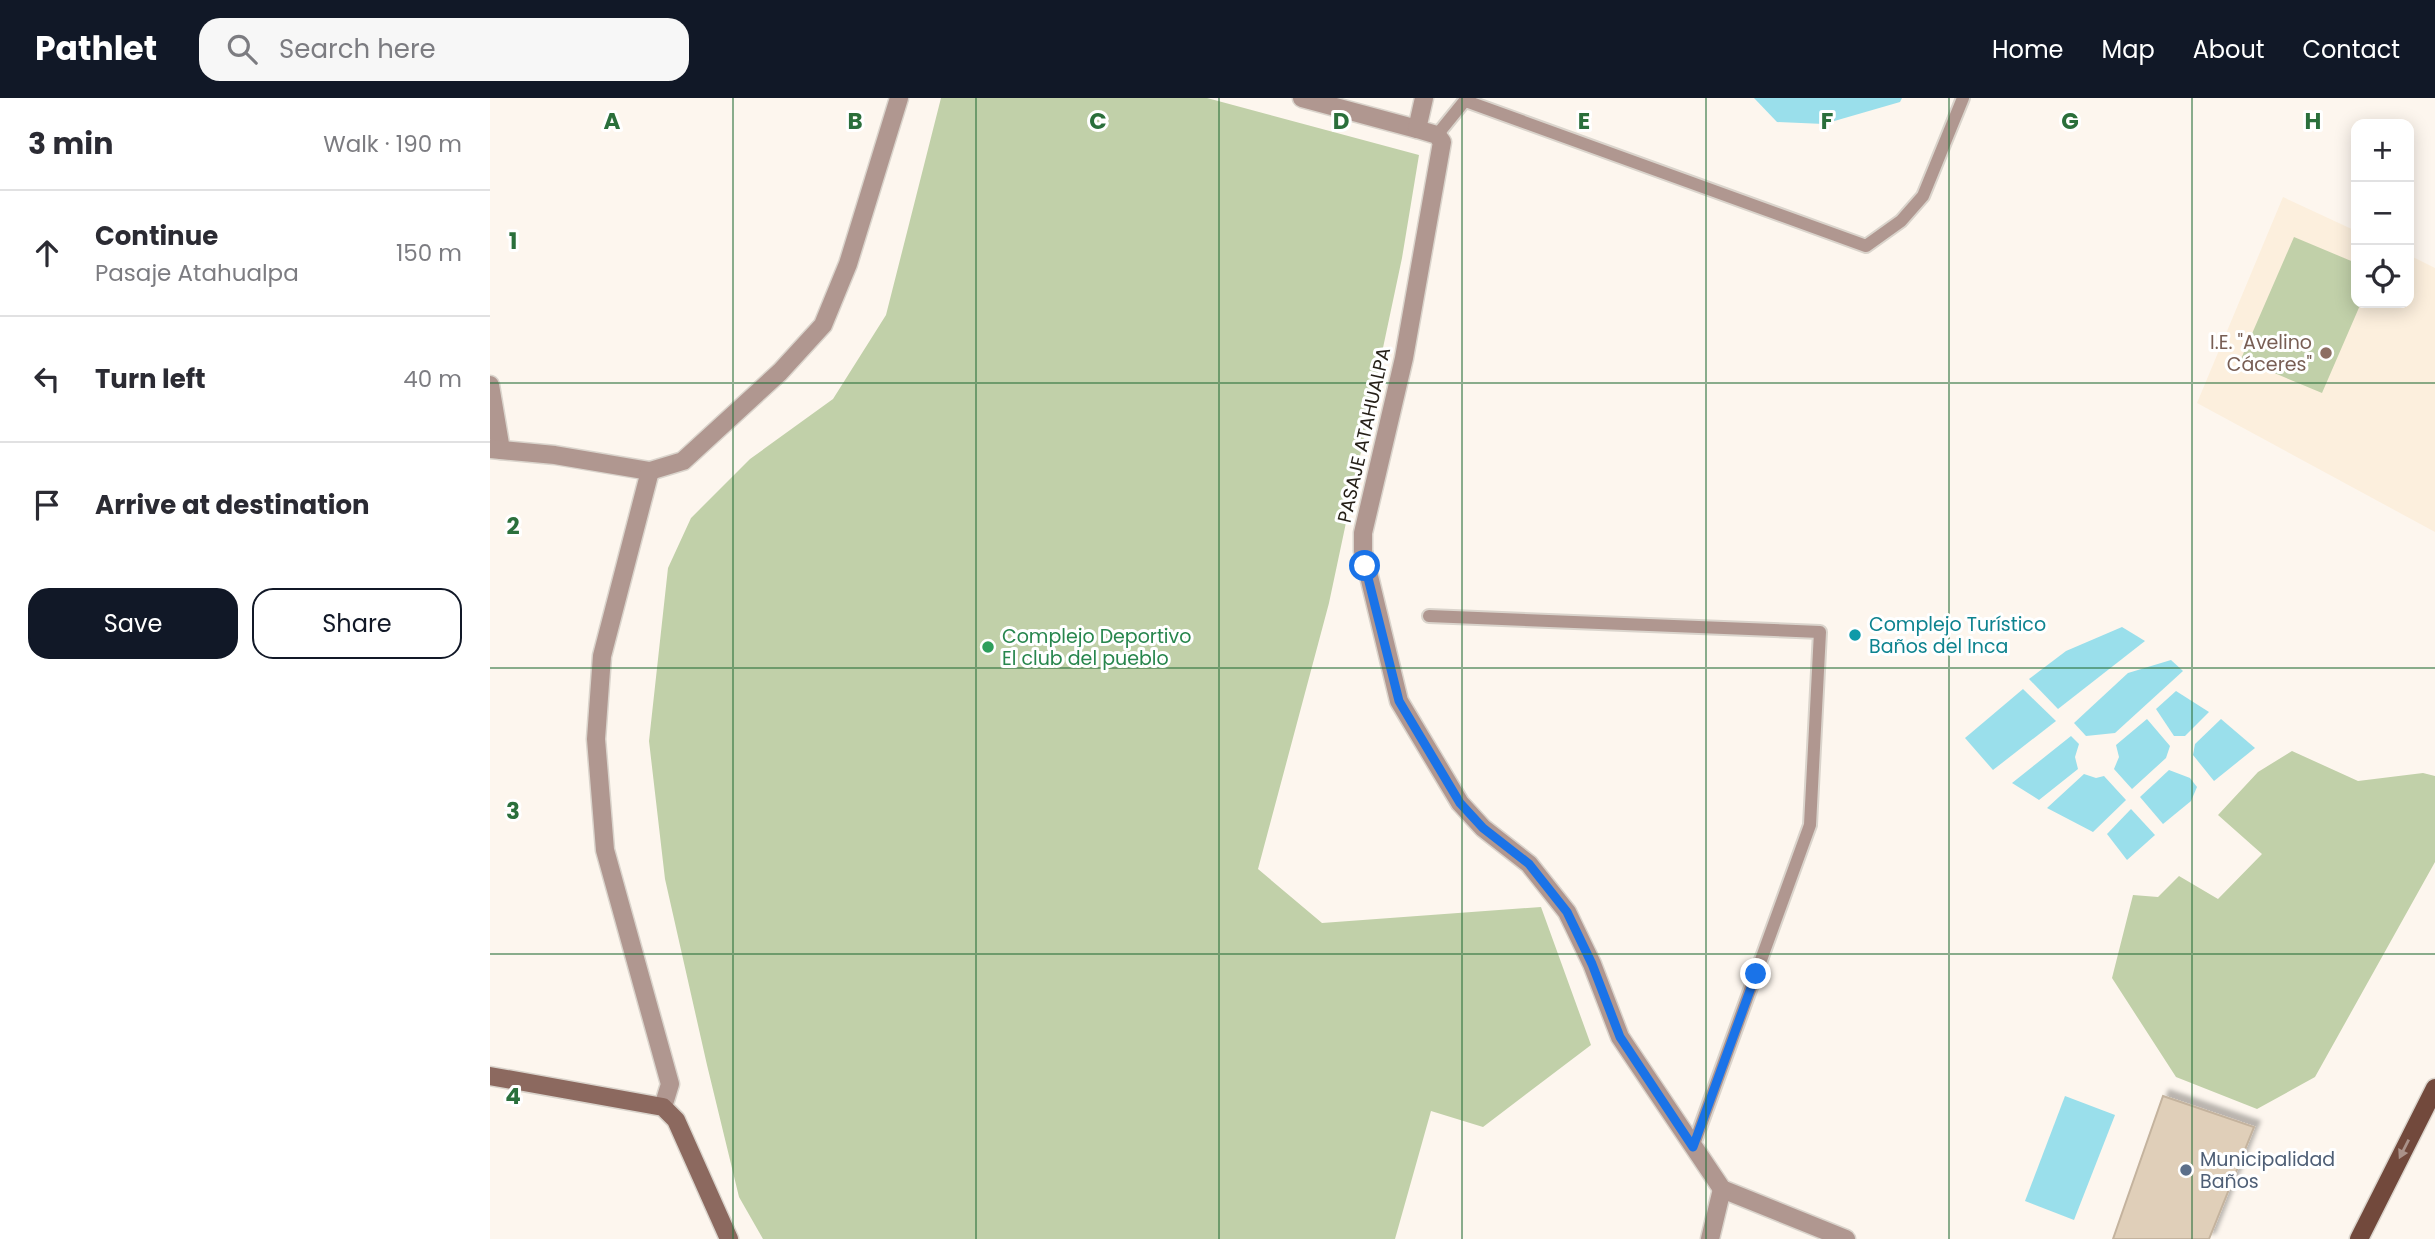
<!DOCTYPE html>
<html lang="en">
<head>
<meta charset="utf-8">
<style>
  :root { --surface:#fff; --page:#f7f7f7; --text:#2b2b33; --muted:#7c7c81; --line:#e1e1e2; --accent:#111827 }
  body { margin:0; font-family:Poppins,sans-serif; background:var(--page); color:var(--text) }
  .controls { position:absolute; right:21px; top:21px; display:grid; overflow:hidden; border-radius:14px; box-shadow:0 4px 18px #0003 }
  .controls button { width:63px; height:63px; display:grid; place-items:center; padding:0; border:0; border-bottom:2px solid var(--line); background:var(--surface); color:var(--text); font:35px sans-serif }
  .stop { position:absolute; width:21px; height:21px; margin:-16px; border:5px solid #1a73e8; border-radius:50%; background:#fff }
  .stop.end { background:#1a73e8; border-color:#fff; box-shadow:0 2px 7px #0008 }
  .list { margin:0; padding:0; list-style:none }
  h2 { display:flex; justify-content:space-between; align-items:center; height:91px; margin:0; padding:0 28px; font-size:30px }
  h2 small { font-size:23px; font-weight:400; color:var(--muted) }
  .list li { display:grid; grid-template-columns:46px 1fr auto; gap:21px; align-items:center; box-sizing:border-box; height:126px; padding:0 28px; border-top:2px solid var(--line) }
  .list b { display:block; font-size:26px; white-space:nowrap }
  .list p { margin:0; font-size:23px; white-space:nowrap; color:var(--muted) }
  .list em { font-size:23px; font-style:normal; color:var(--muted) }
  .actions { display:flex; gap:14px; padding:21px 28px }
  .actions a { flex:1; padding:16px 0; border:2px solid var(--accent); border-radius:21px; text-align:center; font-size:24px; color:var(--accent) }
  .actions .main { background:var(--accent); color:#fff }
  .icon { flex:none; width:38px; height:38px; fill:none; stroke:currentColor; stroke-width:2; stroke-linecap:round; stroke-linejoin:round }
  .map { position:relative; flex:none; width:1945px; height:1141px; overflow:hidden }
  header { display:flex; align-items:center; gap:42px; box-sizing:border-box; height:98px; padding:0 35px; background:var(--accent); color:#fff }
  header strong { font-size:33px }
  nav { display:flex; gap:38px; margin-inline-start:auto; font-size:24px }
  .search { width:490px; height:63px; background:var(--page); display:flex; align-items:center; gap:18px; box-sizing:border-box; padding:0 24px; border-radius:21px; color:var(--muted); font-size:26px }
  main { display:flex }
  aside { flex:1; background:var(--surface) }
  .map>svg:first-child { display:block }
</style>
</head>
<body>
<header>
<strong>Pathlet</strong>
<div class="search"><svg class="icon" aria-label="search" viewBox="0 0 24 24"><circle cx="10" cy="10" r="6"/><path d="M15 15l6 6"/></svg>Search here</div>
<nav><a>Home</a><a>Map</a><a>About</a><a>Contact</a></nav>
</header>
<main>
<aside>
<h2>3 min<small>Walk · 190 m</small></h2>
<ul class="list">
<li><svg class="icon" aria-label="ahead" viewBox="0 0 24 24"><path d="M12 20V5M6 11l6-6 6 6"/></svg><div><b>Continue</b><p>Pasaje Atahualpa</p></div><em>150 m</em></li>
<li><svg class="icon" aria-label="left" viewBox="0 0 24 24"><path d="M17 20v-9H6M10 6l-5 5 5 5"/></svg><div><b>Turn left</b></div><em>40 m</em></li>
<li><svg class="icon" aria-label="arrive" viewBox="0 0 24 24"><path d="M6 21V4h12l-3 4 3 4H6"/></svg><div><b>Arrive at destination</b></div></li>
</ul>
<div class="actions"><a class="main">Save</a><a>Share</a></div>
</aside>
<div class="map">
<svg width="1945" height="1141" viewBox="0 0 1945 1141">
  <defs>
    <filter id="shadow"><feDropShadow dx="6" dy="-6" stdDeviation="2" flood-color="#0004"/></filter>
  </defs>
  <rect width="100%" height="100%" fill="#fdf6ee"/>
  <path fill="#fcefdd" d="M1793 99 1866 133V205H1919V157L1945 170V434L1707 305Z"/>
  <g fill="#c1d0a9">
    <path d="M451 0H717L929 57 912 160 839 505 768 771 832 825 1051 809 1101 947 993 1029 941 1013 905 1141H273L249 1099 217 967 175 781 159 643 178 470 201 420 260 361 343 301 396 217Z"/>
    <path d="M1804 139 1866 165V205H1871L1832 295 1751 261Z"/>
    <path d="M1802 653 1868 683 1933 675 1945 678V764L1825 979 1767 1011 1686 979 1622 880 1643 797 1668 799 1689 778 1728 801 1772 756 1728 717 1768 674Z"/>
  </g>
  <g fill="#9adfeb">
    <path d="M1264 0H1412L1410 4 1334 26 1287 24Z"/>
    <path d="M1632 529 1655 543 1568 611 1539 581 1576 553Z"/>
    <path d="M1681 562 1693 573 1625 635 1596 638 1584 625 1638 575Z"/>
    <path d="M1533 591 1566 623 1503 672 1475 640Z"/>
    <path d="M1686 593 1719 614 1695 638H1684L1666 611Z"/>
    <path d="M1657 621 1680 648 1676 660 1642 691 1624 671 1629 659 1626 647Z"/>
    <path d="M1731 621 1765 650 1724 683 1703 657 1705 646Z"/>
    <path d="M1581 638 1589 646 1585 659 1588 671 1549 702 1522 685Z"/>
    <path d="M1679 672 1700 680 1707 689 1701 703 1673 726 1650 699Z"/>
    <path d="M1594 676 1606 680 1614 678 1636 702 1603 734 1557 710Z"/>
    <path d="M1641 711 1665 737 1637 762 1617 736Z"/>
    <path d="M1575 998 1625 1017 1584 1122 1535 1103Z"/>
  </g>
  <path fill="#e0cfb9" stroke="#c4b39e" stroke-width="2" filter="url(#shadow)" d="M1673 998 1764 1029 1719 1141H1623Z"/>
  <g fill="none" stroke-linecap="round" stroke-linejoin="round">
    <defs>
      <g id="lane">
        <path d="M976 3 1376 148 1411 123 1433 98 1473 0"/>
        <path d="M947 37 977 0"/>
        <path d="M939 518 1330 534 1320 727 1203 1049"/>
      </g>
      <g id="street">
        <path d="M812 0 927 31"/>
        <path d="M934 0 927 31 947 37 952 44 914 260 873 435V453L909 603 970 705 993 730 1039 766 1077 814 1102 866 1130 939 1232 1091 1356 1141"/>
        <path d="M0 287 11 352"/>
        <path d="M0 351 65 357 160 373 193 363 290 274 333 227 358 166 409 0"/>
        <path d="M160 373 112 558 106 641 115 752 180 986 173 1009"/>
        <path d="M1220 1141 1232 1091"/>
      </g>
      <path id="secondary" d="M0 978 173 1009 186 1022 239 1141"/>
      <path id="primary" d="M1869 1141 1945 990"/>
    </defs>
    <use href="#lane" stroke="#dad4cc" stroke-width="16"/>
    <use href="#street" stroke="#dad4cc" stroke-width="21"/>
    <use href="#secondary" stroke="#dad4cc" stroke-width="21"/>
    <use href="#primary" stroke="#dad4cc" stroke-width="21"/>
    <use href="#lane" stroke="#b09790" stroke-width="12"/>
    <use href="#street" stroke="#b09790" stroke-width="18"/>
    <use href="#secondary" stroke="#8c695f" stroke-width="18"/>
    <use href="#primary" stroke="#72493c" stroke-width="18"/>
  </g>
  <defs><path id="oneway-solid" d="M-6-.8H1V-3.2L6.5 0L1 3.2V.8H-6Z" transform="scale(1.75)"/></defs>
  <use fill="#aa928a" href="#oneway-solid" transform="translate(1914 1051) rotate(117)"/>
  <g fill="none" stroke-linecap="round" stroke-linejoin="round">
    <path stroke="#1a73e8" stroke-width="9" d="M875 468 909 603 970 705 993 730 1039 766 1077 814 1102 866 1130 939 1203 1049 1266 876"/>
  </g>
  <path fill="none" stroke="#2a6f3b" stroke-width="2" stroke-opacity="0.55" d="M243 0V1141M486 0V1141M729 0V1141M972 0V1141M1216 0V1141M1459 0V1141M1702 0V1141M0 285H1945M0 570H1945M0 856H1945"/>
  <circle fill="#8d6e63" stroke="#fff" stroke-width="2.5" cx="1836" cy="255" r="7"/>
  <circle fill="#0f9aa8" stroke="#fff" stroke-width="2.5" cx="1365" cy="537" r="7"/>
  <circle fill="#2e9e5b" stroke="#fff" stroke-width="2.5" cx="498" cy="549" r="7"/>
  <circle fill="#5c6f8a" stroke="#fff" stroke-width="2.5" cx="1696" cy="1072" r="7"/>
  <g text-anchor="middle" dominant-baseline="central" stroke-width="6" stroke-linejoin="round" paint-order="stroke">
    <g font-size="19" fill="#785e54" stroke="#fff" text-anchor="end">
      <text x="1822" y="244">I.E. "Avelino<tspan x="1822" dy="22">Cáceres"</tspan></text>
    </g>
    <g font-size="19" fill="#251f17" stroke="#fff">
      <text transform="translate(874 337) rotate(-77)">PASAJE ATAHUALPA</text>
    </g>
    <g font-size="19" fill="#0d838f" stroke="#fff" text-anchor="start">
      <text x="1379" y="526">Complejo Turístico<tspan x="1379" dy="22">Baños del Inca</tspan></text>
    </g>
    <g font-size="19" fill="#27864d" stroke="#fff" text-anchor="start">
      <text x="512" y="538">Complejo Deportivo<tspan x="512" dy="22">El club del pueblo</tspan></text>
    </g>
    <g font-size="19" fill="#4e5e75" stroke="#fff" text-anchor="start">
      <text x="1710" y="1061">Municipalidad<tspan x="1710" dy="22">Baños</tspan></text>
    </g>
  </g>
  <g font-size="23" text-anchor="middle" font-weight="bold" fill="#2a6f3b" stroke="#fff" stroke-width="6" stroke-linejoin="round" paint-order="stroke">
    <text x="122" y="31">A</text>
    <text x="365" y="31">B</text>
    <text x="608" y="31">C</text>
    <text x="851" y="31">D</text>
    <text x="1094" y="31">E</text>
    <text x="1337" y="31">F</text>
    <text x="1580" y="31">G</text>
    <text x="1823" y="31">H</text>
    <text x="23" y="151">1</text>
    <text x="23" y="436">2</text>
    <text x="23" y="721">3</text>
    <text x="23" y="1006">4</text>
  </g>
</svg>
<div class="controls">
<button>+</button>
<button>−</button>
<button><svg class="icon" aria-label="locate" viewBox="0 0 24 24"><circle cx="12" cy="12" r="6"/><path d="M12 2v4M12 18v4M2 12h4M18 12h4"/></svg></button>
</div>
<div class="stop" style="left:875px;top:468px"></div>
<div class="stop end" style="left:1266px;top:876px"></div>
</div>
</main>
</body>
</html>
